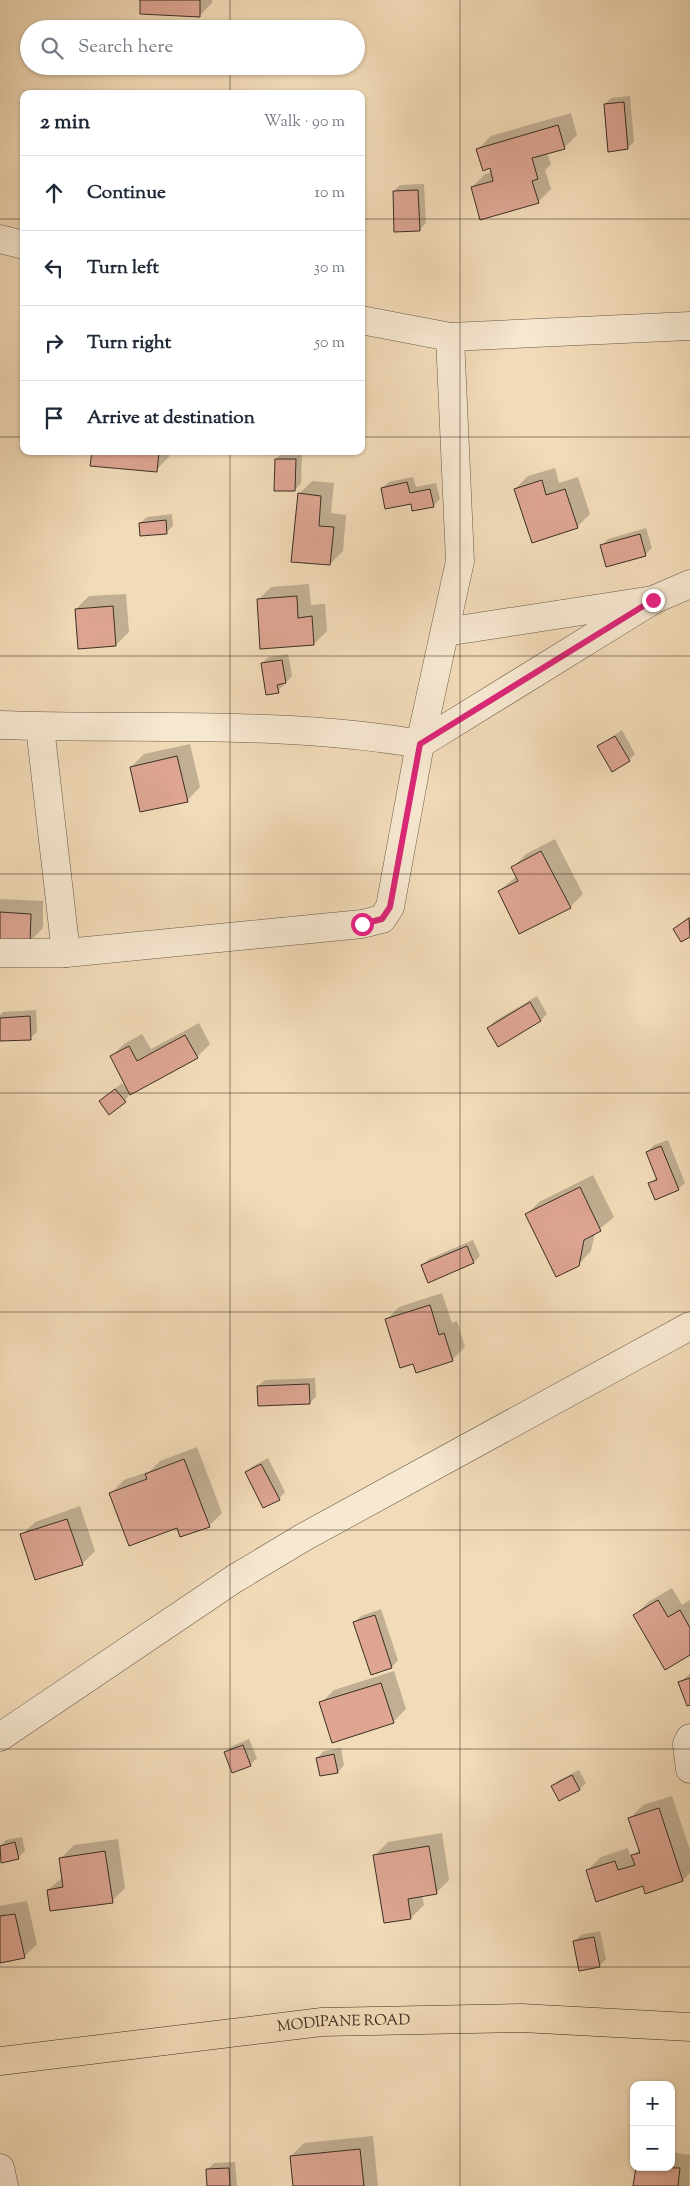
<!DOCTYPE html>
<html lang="en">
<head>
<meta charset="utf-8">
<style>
  :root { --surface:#fff; --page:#f6f6f7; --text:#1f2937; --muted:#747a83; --line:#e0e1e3 }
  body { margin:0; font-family:"Sorts Mill Goudy",serif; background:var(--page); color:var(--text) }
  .controls { position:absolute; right:15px; bottom:15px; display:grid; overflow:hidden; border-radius:10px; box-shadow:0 1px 4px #0004 }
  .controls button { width:45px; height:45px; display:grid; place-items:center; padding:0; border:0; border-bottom:1px solid var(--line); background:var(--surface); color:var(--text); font:25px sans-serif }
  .stop { position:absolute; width:15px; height:15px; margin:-11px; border:4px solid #db2777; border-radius:50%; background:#fff }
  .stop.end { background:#db2777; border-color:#fff; box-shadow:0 1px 5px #0008 }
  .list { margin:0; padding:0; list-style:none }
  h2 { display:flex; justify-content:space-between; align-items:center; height:65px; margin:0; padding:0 20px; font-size:21px }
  h2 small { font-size:16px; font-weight:400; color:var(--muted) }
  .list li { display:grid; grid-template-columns:32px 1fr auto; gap:15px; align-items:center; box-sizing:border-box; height:75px; padding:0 20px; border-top:1px solid var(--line) }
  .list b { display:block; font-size:19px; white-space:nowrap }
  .list em { font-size:16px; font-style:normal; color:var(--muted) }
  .icon { flex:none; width:28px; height:28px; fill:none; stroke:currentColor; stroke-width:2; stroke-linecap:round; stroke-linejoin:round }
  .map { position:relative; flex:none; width:690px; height:2186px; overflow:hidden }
  .search { position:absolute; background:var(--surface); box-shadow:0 1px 4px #0004; left:20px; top:20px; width:345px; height:55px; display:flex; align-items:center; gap:12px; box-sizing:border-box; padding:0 18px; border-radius:28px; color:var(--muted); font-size:19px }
  .panel { position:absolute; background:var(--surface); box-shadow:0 1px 4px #0004; left:20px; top:90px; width:345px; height:365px; border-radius:10px }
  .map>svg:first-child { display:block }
</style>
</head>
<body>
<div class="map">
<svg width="690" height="2186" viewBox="0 0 690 2186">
  <rect width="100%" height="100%" fill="#f2dbb8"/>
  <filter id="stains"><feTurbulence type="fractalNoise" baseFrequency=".004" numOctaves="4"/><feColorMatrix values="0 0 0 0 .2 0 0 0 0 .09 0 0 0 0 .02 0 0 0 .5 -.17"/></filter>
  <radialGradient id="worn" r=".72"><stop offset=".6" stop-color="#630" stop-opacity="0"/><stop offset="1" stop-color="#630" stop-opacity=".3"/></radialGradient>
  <g fill="#0003">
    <path d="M141 0H212V3L199 16Z"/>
    <path d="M630 96 634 142 627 148 605 104 611 98Z"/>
    <path d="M571 113 577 135 564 148 547 153 551 164 545 170 551 189 538 202 472 187 485 174 492 172 478 149 491 136Z"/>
    <path d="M424 184 426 223 419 230 394 191 400 185Z"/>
    <path d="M361 187 363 215 361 217Z"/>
    <path d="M93 451H170L169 457 156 470Z"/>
    <path d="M282 453H302L301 483 295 490 276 459Z"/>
    <path d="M555 468 559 483 578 477 590 514 577 527 515 489 528 476Z"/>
    <path d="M413 477 416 487 436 483 440 499 433 506 412 503 382 488 389 482Z"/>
    <path d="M312 481 334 483 331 513 346 515 343 551 330 564 299 494Z"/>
    <path d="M172 514 173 526 166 533 140 523 147 517Z"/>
    <path d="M646 528 652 548 645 555 602 545 608 539Z"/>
    <path d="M309 584 311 605 325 604 327 631 314 644 262 648 258 600 271 587Z"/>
    <path d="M126 594 129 632 116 645 76 609 89 596Z"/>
    <path d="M288 654 292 676 278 691 262 663 269 657Z"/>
    <path d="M622 730 635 754 629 760 599 746Z"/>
    <path d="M190 744 200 787 187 801 131 767 144 754Z"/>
    <path d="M555 839 583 894 570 907 499 891 517 876 513 867 526 854Z"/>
    <path d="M0 882V899L43 901V928L30 941 0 939Z"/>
    <path d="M690 916V935L674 929 681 923Z"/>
    <path d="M537 996 547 1014 541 1020 498 1045 488 1028 495 1021Z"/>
    <path d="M36 1010 37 1032 30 1038 0 1040V1015L3 1012Z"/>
    <path d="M199 1023 210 1044 197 1057 130 1093 125 1101 110 1113 100 1101 122 1083 128 1090 111 1057 124 1044 142 1034 151 1049Z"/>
    <path d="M668 1140 685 1183 678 1189 649 1184 657 1177 647 1152 654 1145Z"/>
    <path d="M593 1175 614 1217 595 1233 591 1251 578 1265 526 1215 539 1202Z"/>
    <path d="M473 1240 480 1256 474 1262 422 1265 429 1259Z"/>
    <path d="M442 1293 452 1323 457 1321 465 1347 452 1360 414 1362 386 1320 399 1307Z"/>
    <path d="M315 1378 316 1397 309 1403 258 1386 265 1380Z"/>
    <path d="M197 1447 222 1513 209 1526H178L111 1493 124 1480 150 1471 160 1461Z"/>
    <path d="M268 1458 285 1492 279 1499 246 1472 253 1466Z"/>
    <path d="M80 1506 95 1551 82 1564 22 1535 35 1522Z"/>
    <path d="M672 1588 682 1605 690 1600V1654L635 1615 648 1602Z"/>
    <path d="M381 1609 398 1660 392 1667 372 1673 354 1623 361 1616Z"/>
    <path d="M394 1671 406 1709 393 1722 321 1703 334 1690Z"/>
    <path d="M690 1674V1704L680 1682Z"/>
    <path d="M249 1739 257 1758 250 1765 225 1753 232 1746Z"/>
    <path d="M341 1748 344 1765 338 1772 317 1758 324 1751Z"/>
    <path d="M579 1770 586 1783 580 1789 560 1800 552 1786 559 1780Z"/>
    <path d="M672 1796 690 1850V1873L683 1880 588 1870 601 1857 628 1848 631 1857 640 1849 630 1818 643 1805Z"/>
    <path d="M442 1833 449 1880 436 1893 422 1895 424 1905 411 1918 375 1855 388 1842Z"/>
    <path d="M22 1837 25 1851 18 1857 2 1861 0 1846 6 1840Z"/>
    <path d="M118 1839 125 1888 112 1901 48 1890 63 1877 61 1858 74 1845Z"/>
    <path d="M27 1901 37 1944 24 1957 0 1961V1906Z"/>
    <path d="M600 1931 606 1959 599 1966 574 1942 581 1935Z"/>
    <path d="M373 2136 378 2186H294L291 2156 304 2143Z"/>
    <path d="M671 2152 690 2155 689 2186H635L637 2167H671Z"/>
    <path d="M235 2162 237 2186H209L208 2169 214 2163Z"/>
  </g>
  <g fill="#dda592" stroke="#3a2e23">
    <path d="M140 0H200V17L140 14Z"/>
    <path d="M624 102 628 149 608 152 604 104Z"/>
    <path d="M558 125 565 149 532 158 538 179 532 181 539 203 480 220 471 187 493 181 490 168 483 171 476 149Z"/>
    <path d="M418 190 420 231 394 232 393 191Z"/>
    <path d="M92 451H159L157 472 90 466Z"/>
    <path d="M275 459H296L295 491H274Z"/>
    <path d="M542 480 546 495 565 489 578 528 532 543 514 489Z"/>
    <path d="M407 482 410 493 430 489 434 507 412 511 411 504 385 509 381 488Z"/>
    <path d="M298 493 321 496 319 526 334 527 330 565 291 562Z"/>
    <path d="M166 520 167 534 140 536 139 523Z"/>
    <path d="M640 534 646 556 606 567 600 545Z"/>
    <path d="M297 596 298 618 312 616 314 645 260 649 257 599Z"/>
    <path d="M113 606 116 646 78 649 75 609Z"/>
    <path d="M282 660 286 683 277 685 279 693 266 695 261 663Z"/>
    <path d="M615 736 630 761 612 772 597 746Z"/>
    <path d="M177 756 188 802 140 812 130 767Z"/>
    <path d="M541 851 571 908 519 934 498 891 518 881 511 867Z"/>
    <path d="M0 912 31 914 30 942 0 941Z"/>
    <path d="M689 918 690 937 681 942 673 929Z"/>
    <path d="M530 1002 541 1021 498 1047 487 1028Z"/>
    <path d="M30 1016 31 1040 0 1041V1018Z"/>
    <path d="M185 1035 198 1058 130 1095 110 1056 129 1046 137 1061Z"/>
    <path d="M115 1089 126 1102 109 1115 99 1101Z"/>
    <path d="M661 1146 679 1190 655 1200 648 1183 657 1180 646 1152Z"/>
    <path d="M580 1187 601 1231 584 1240 579 1266 556 1277 525 1214Z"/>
    <path d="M467 1246 474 1263 428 1283 421 1265Z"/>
    <path d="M430 1305 439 1335 444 1333 453 1361 416 1373 413 1364 400 1368 385 1319Z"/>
    <path d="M309 1384 310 1404 258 1406 257 1386Z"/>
    <path d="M184 1459 210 1527 180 1537 177 1528 129 1546 109 1493 147 1479 145 1474Z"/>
    <path d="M261 1464 280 1500 263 1508 245 1472Z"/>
    <path d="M67 1519 83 1565 35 1580 20 1534Z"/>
    <path d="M658 1600 668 1617 680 1610 690 1628V1655L665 1670 633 1615Z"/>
    <path d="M375 1615 392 1668 371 1675 353 1622Z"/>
    <path d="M690 1678V1705L687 1706 678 1682Z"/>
    <path d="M381 1683 394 1723 332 1743 319 1702Z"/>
    <path d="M243 1745 251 1766 232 1773 224 1752Z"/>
    <path d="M334 1754 338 1773 320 1776 316 1758Z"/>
    <path d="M572 1775 580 1790 559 1801 551 1786Z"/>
    <path d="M659 1808 683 1881 645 1894 643 1886 596 1902 586 1870 615 1861 618 1870 635 1865 631 1855 640 1853 628 1818Z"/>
    <path d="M15 1842 19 1859 1 1863 0 1846Z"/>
    <path d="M429 1846 437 1894 408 1899 411 1919 384 1923 373 1855Z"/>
    <path d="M105 1851 113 1903 50 1911 47 1890 63 1887 59 1858Z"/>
    <path d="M15 1914 25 1958 0 1963V1916Z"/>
    <path d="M594 1937 600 1967 579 1971 573 1941Z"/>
    <path d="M360 2149 364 2186H293L290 2156Z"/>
    <path d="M636 2167 680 2168 678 2186H633Z"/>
    <path d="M229 2168 230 2186H207L206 2169Z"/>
  </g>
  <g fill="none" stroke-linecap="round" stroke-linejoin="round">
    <defs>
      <g id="minor">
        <path d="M0 239 24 245"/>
        <path d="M361 320 450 337 690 326"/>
        <path d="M445 632 653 600 690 584"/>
        <path d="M0 725C140 730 281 720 420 744L653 600"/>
        <path d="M40 727 66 953"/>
        <path d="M0 953H66L362 924 382 919 390 907 420 744 460 561 450 337"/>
        <path d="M0 1737 234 1579 304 1537 690 1326"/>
        <path d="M690 1738 687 1744 690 1769"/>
        <path d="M0 2168 4 2186"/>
      </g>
      <g id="major">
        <path id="s1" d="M0 2061 322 2022 521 2018 690 2027"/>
      </g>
    </defs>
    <use href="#minor" stroke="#685948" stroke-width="29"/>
    <use href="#major" stroke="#3a2e23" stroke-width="29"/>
    <use href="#minor" stroke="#f7e8d1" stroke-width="28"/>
    <use href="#major" stroke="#f2dbb8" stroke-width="28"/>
  </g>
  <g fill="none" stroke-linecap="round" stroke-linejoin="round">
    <path stroke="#db2777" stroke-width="6" d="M362 924 382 919 390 907 420 744 653 600"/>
  </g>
  <path fill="none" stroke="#3a2e23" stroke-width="1" stroke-opacity="0.55" d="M230 0V29M460 0V2186M230 66V94M0 219H24M361 219H690M0 437H24M361 437H690M230 451V2186M0 656H690M0 874H690M0 1093H690M0 1312H690M0 1530H690M0 1749H690M0 1967H690"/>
  <g text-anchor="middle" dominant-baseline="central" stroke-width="4" stroke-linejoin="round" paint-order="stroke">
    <g font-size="15" fill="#3a2e23" stroke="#f7e8d1">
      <text stroke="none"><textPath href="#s1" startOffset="346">MODIPANE ROAD</textPath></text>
    </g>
  </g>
  <rect width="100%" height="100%" filter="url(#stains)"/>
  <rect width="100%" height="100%" fill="url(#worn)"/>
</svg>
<div class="controls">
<button>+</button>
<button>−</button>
</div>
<div class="stop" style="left:362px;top:924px"></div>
<div class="stop end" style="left:653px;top:600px"></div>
<div class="search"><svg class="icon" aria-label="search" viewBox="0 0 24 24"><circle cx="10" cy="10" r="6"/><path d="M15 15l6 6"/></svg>Search here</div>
<section class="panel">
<h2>2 min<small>Walk · 90 m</small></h2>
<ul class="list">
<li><svg class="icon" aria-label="ahead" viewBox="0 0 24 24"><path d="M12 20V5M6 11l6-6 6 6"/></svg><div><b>Continue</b></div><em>10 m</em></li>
<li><svg class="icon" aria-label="left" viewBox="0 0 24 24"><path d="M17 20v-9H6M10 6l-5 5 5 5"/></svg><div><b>Turn left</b></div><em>30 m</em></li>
<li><svg class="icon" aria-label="right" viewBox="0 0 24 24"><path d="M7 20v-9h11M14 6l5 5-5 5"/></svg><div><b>Turn right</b></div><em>50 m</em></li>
<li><svg class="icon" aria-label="arrive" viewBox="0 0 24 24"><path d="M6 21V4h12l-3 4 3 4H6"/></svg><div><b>Arrive at destination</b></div></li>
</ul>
</section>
</div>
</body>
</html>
